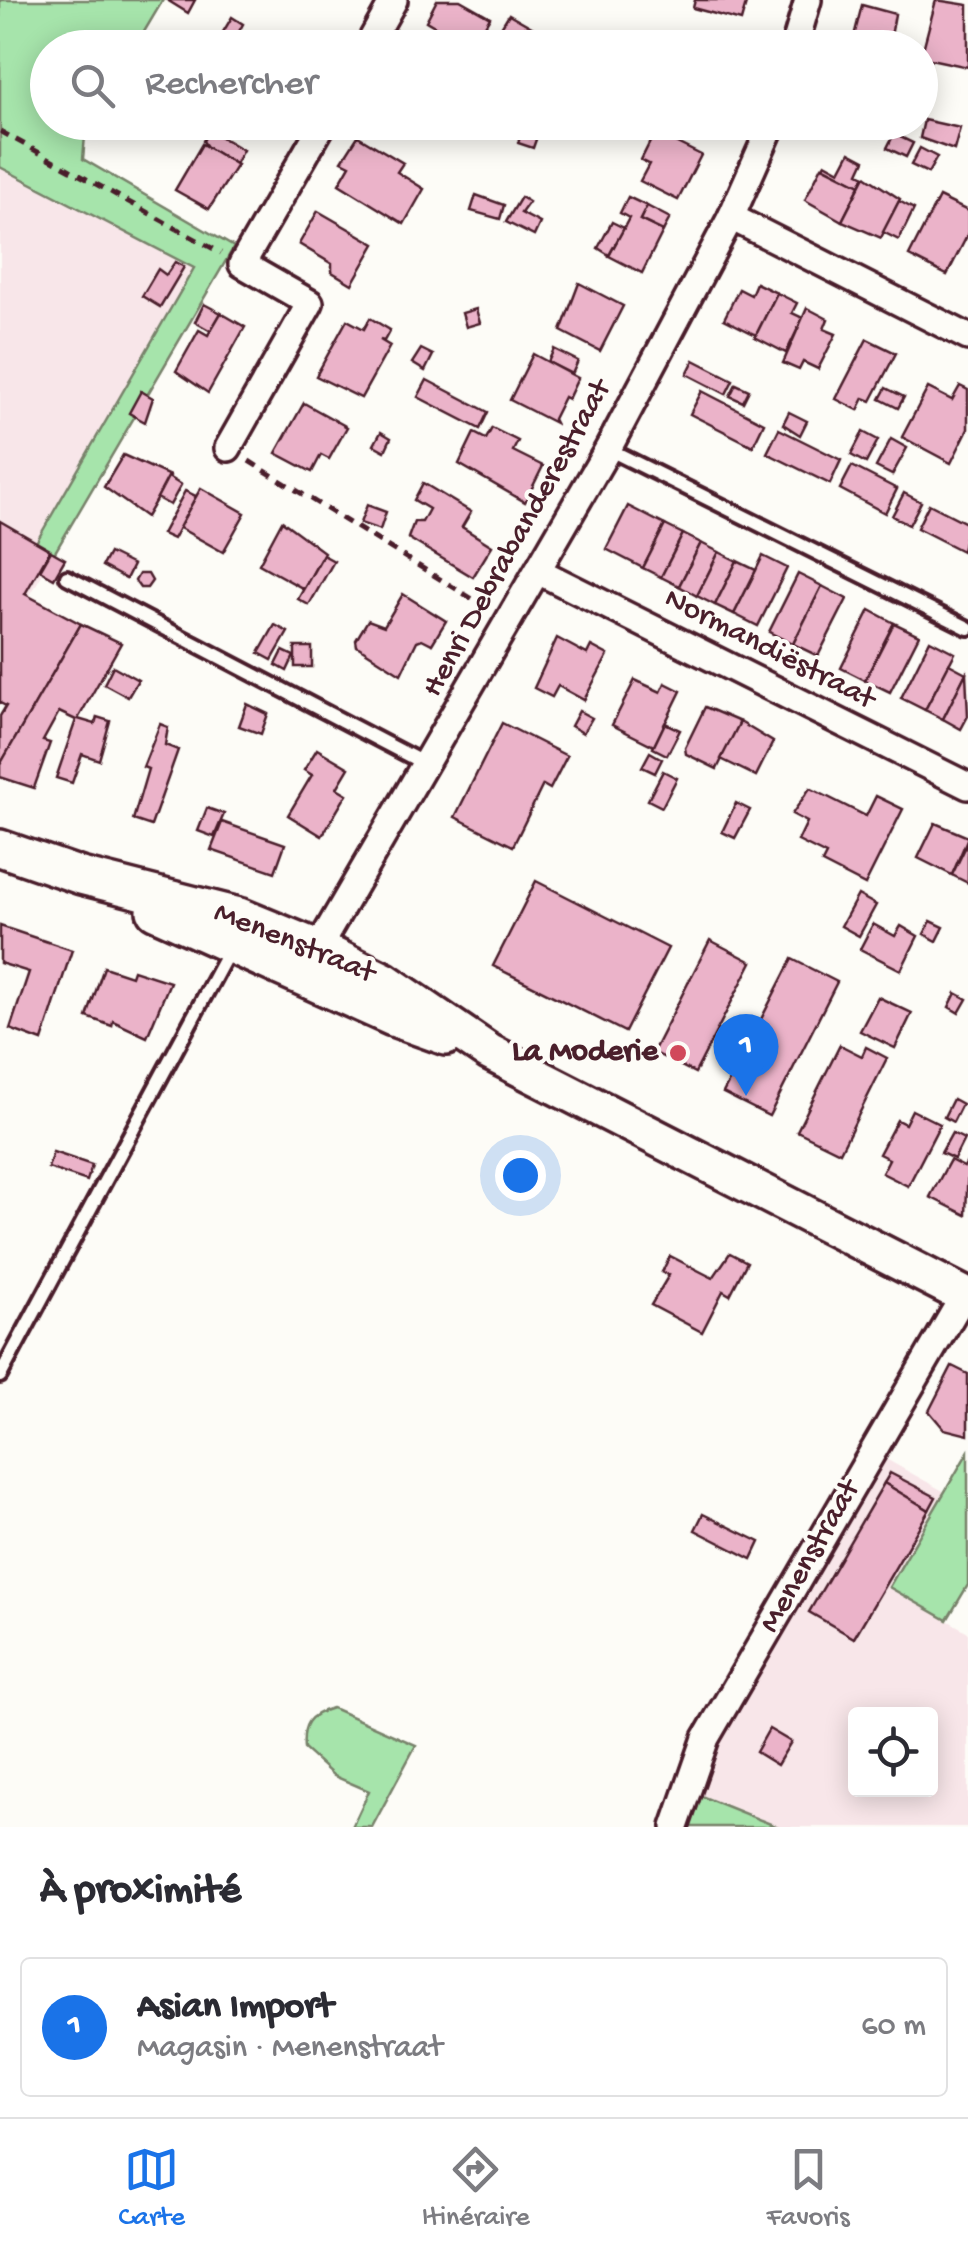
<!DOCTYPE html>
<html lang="fr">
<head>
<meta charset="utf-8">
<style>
  :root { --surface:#fff; --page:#f2f2f3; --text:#2b2b33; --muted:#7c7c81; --line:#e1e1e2; --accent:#1a73e8 }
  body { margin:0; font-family:"Gochi Hand",sans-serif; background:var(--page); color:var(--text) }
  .controls { position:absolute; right:30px; bottom:30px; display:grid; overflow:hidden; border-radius:10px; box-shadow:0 5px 25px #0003 }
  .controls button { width:90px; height:90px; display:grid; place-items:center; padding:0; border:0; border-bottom:2px solid var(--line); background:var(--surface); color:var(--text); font:50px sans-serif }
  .you { position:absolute; left:520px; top:1175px; width:35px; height:35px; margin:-25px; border:8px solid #fff; border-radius:50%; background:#1a73e8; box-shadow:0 0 0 15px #1a73e833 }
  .badge { display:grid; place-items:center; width:65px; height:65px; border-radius:50%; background:var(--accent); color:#fff; font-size:32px; font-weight:700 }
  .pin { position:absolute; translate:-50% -82px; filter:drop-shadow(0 2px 5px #0008) }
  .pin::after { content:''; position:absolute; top:52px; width:35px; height:30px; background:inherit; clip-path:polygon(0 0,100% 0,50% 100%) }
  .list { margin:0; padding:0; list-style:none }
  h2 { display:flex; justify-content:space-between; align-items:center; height:130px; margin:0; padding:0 40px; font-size:42px }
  h2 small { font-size:32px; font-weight:400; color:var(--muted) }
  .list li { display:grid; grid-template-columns:65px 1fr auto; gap:30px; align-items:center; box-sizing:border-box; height:140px; margin:0 20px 20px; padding:0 20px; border:2px solid var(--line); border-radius:10px }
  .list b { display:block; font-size:38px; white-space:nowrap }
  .list p { margin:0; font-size:32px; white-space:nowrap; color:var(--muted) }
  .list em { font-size:32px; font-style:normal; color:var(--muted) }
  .icon { flex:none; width:55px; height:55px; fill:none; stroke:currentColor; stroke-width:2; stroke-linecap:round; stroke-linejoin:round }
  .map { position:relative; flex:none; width:968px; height:1827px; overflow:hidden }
  .search { position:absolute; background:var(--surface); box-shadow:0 5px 25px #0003; left:30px; right:30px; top:30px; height:110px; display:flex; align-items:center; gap:25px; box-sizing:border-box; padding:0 35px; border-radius:55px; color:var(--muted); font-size:38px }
  .sheet { height:290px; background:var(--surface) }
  nav { display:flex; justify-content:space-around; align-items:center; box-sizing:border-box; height:140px; border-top:2px solid var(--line); background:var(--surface); font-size:28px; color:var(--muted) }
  nav a { display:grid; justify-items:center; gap:5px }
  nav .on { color:var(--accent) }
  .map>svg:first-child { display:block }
</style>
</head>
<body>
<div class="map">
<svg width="968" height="1827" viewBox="0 0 968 1827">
  <rect width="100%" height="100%" fill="#fdfcf7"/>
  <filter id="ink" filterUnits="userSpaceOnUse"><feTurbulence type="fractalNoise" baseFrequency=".01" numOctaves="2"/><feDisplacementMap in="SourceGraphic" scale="20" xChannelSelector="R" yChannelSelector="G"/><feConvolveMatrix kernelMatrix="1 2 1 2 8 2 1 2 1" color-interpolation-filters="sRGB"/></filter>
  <g filter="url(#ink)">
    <g fill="#f8e6e9" fill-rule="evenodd">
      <path d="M0 167 194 267 34 545 54 554 0 647Z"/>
      <path d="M884 1458 945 1492 890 1587 968 1632V1827H778L701 1796 719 1743ZM856 1714H930V1790H856Z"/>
    </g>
    <g fill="#a6e4ab" stroke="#78826b" stroke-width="2.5">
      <path d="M0 0H163L135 47 48 48V122L93 123 85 136 83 159 234 247 54 554 34 546 194 268 0 167Z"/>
      <path d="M968 1452V1585L947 1620 889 1587Z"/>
      <path d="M332 1708 416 1745 372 1827H352L369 1791 334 1776 304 1749C302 1724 308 1715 332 1708Z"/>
      <path d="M701 1796 778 1827H690Z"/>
    </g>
    <g fill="#ebb3c9" stroke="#4a1f2b" stroke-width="2.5">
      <path d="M167 0H195L188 13Z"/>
      <path d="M437 0H460L490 17 472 48 426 21Z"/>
      <path d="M695 0H747L741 21 693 8Z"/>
      <path d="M936 0 968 5V67L921 57Z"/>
      <path d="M862 5 895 14 889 48H851Z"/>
      <path d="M509 14 535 29 524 47 498 32Z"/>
      <path d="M232 17 243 24 235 39 223 32Z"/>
      <path d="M924 120 960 128 954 150 920 138Z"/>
      <path d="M397 122H433L422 134Z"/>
      <path d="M660 122 685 131 679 144 655 132Z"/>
      <path d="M524 126 539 131 533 148 518 143Z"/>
      <path d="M209 130 243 150 235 164 207 147 203 141Z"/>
      <path d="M655 132 701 155 678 200 640 181 649 164 641 160Z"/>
      <path d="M894 134 913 143 906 157 887 148Z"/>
      <path d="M358 136 403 163 397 172 424 189 404 224 339 184 350 165 342 161Z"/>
      <path d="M202 144 237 165 209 209 175 190Z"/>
      <path d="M920 148 937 157 928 173 911 165Z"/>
      <path d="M850 152 865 160 859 173 865 176 860 185 823 166 825 163 840 171Z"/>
      <path d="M822 166 860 185 842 221 805 200Z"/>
      <path d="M865 176 900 199 881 238 842 221Z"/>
      <path d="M476 195 504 205 500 219 471 211Z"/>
      <path d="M521 197 529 202 521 213 540 223 534 236 506 222Z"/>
      <path d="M628 197 647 206 640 220 663 231 642 273 609 256 629 218 620 213Z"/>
      <path d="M939 197 968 211V234L947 275 909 256Z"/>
      <path d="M899 201 914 209 899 240 883 232Z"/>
      <path d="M647 206 670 218 663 231 640 220Z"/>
      <path d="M318 211 375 244 352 284 332 272V264L299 244Z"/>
      <path d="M612 222 624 228 609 255 598 248Z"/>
      <path d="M175 262 184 267 160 307 142 296 158 269 166 275Z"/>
      <path d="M579 283 623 306 600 351 561 331Z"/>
      <path d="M756 283 777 293 756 335 724 319 739 289 751 295Z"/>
      <path d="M777 293 797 303 792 313 803 318 786 353 755 337Z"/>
      <path d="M204 304 221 313 211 331 195 322Z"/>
      <path d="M807 308 828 319 824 329 836 334 818 369 803 362 799 370 783 363Z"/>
      <path d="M476 309 480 323 466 327 462 313Z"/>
      <path d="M221 313 245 327 208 393 176 371 199 330 208 335Z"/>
      <path d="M370 318 390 330 384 341 380 340 390 346 361 398 316 376 347 320 364 329Z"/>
      <path d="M867 339 896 353 871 401 864 398 858 410 836 399Z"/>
      <path d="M421 349 433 355 425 371 412 363Z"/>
      <path d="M554 349 578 361 572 374 548 362Z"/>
      <path d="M533 354 578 378 568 399 564 397 553 419 555 423 510 400Z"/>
      <path d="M694 360 733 380 726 394 687 374Z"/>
      <path d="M427 380 488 412 480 429 418 397Z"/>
      <path d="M736 384 749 390 743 402 730 396Z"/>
      <path d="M960 386 968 390V429L951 463 902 437 928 388 952 400Z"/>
      <path d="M886 388 904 397 898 408 880 399Z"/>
      <path d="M141 391 153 398 145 422 129 413Z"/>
      <path d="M702 391 764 423 753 446 690 414Z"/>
      <path d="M304 403 347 427 329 459 321 455 312 472 276 453Z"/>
      <path d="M789 412 807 421 800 435 783 424Z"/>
      <path d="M492 428 518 441 513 451 543 466 525 502 459 464 474 433 486 439Z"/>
      <path d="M779 429 841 460 830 484 767 453Z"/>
      <path d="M381 432 391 438 385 451 374 445Z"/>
      <path d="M863 432 878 440 866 463 851 455Z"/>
      <path d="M891 439 907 448 892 475 876 467Z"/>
      <path d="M123 455 170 476 146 517 104 487Z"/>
      <path d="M852 466 897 489 885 513 840 489Z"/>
      <path d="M168 477 181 485 170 505 157 498Z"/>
      <path d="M423 483 471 512 462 527 492 546 473 577 408 538 414 522H422L429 509 414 500Z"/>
      <path d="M201 488 245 513 223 552 178 527Z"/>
      <path d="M185 491 196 496 173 539 162 534Z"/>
      <path d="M904 493 921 502 909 525 892 516Z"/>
      <path d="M929 504 968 524 962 551 917 528Z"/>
      <path d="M367 505 386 512 380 530 360 523Z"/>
      <path d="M628 506 665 525 643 568 606 549Z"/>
      <path d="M0 521 50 550 25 594 81 624 0 765V716L6 706 0 703Z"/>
      <path d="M282 521 324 552 304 589 259 564Z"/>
      <path d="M665 525 683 534 661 577 643 568Z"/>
      <path d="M683 534 701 543 679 586 661 577Z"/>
      <path d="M701 543 719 552 697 596 679 586Z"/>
      <path d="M51 551 65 559 54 578 40 570Z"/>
      <path d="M719 552 737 561 715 605 697 596Z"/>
      <path d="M109 553 133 565 126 579 102 566Z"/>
      <path d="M323 555 334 561 309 605 298 599Z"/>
      <path d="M763 556 787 568 758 626 734 614Z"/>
      <path d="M737 561 756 570 734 614 715 605Z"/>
      <path d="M139 574H148L152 581 147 588H140L135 581Z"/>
      <path d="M798 574 822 586 793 644 769 632Z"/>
      <path d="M822 586 847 599 818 656 793 644Z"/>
      <path d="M403 594 446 621 432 644 422 639 417 641 401 674 357 646 356 640 368 620 384 626Z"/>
      <path d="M870 610 894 623 865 680 841 668Z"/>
      <path d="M894 623 919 635 890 692 865 680Z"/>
      <path d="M81 624 121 643 78 719 95 724 97 717 110 721 99 760 82 754 72 783 56 778 76 720 59 712 43 741 50 743 34 788 0 777V765Z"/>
      <path d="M275 625 288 632 272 660 259 653Z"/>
      <path d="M557 638 587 654 591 646 608 655 584 700 558 686 552 697 534 688Z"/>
      <path d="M930 640 955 653 925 710 901 698Z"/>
      <rect x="295" y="647" width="17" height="20"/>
      <path d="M283 651 294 656 287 671 276 665Z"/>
      <path d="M949 664 966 673 943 719 925 710Z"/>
      <path d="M113 666 138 680 128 697 104 684Z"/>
      <path d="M966 673 968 716 961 729 943 719Z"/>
      <path d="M635 680 661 692 665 683 681 691 654 746 612 725Z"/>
      <path d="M247 704 268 714 261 734 239 726Z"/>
      <path d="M705 707 740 722 717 769 686 754 685 748Z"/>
      <path d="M579 711 592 718 583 733 571 726Z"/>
      <path d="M740 722 773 742 756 776 721 759Z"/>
      <path d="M502 723 567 756 550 789 543 785 513 846 455 817Z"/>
      <path d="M665 723 680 730 667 755 653 748Z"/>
      <path d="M160 724 168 727 165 745 178 750 151 826 133 820 148 769 143 767Z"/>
      <path d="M317 749 349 768 337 788 347 794 322 836 288 815 312 775 304 770Z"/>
      <path d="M650 752 662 759 655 773 642 767Z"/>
      <path d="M663 771 677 778 662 807 648 800Z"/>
      <path d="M810 788 866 816 876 796 903 809 865 885 822 863 826 855 798 841 807 822 792 814Z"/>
      <path d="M736 803 750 810 735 838 722 832Z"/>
      <path d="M207 808 224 814 214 837 198 831Z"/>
      <path d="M222 822 285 844 275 872 211 850Z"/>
      <path d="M935 823 968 837 952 875 918 858Z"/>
      <path d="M968 842V883L952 875Z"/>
      <path d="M536 881 668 948 625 1032 493 966Z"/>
      <path d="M858 895 876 905 859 936 841 926Z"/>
      <path d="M931 921 944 927 937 941 924 934Z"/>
      <path d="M873 924 895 936 901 926 918 936 901 970 860 949Z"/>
      <path d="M0 926 72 950 42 1041 10 1029 29 972 0 963Z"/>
      <path d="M710 940 752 962 695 1073 653 1052Z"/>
      <path d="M792 959 837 982 769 1116 723 1093Z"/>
      <path d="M104 967 131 976 133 970 170 982 147 1037 113 1021 112 1026 87 1017Z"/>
      <path d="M956 993 967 999 959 1013 949 1007Z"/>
      <path d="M878 997 912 1013 895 1048 860 1031Z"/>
      <path d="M840 1045 862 1056 866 1047 887 1058 840 1152 797 1131Z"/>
      <path d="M953 1099 962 1104 953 1122 944 1117Z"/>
      <path d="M912 1110 940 1124 908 1186 882 1173 889 1159 879 1154 897 1120 905 1124Z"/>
      <path d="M952 1133 964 1139 954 1159 941 1153Z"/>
      <path d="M53 1152 92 1165 87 1181 48 1168Z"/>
      <path d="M950 1160 964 1167 968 1160 966 1215 930 1197Z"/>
      <path d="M730 1253 747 1262 730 1295 723 1291 702 1332 651 1305 669 1275 662 1272 670 1256 713 1278Z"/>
      <path d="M952 1366 968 1374V1435L944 1429 929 1411Z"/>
      <path d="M890 1473 936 1497 929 1510 884 1483Z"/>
      <path d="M884 1483 929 1510 854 1638 809 1612Z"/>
      <path d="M703 1514 760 1542 752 1559 695 1530Z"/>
      <path d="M769 1729 791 1742 777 1765 756 1752Z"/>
    </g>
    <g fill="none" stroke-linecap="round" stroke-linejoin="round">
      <defs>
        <g id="service">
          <path d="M608 449 968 628"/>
          <path d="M67 577 427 765"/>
          <path d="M0 1376 231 947"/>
        </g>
        <g id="minor">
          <path d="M367 48 394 0"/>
          <path d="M794 48 808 0"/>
          <path d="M731 217 968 337"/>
          <path d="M228 448 310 303 242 264 324 122"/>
          <path d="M540 572 968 786"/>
          <path d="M311 960 608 449 731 217 773 122"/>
          <path d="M675 1827 706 1738 964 1295"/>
        </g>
        <g id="secondary">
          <path d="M0 848 81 876 239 916 317 948 385 981 489 1052 968 1297"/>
          <path d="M155 911 393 1018 446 1037"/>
        </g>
      </defs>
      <use href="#service" stroke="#4a1f2b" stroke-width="20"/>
      <use href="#minor" stroke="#4a1f2b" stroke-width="32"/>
      <use href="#secondary" stroke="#4a1f2b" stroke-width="42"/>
      <g stroke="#4a1f2b" stroke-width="5" stroke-dasharray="10 8" stroke-linecap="butt">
        <path d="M0 131 221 253"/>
        <path d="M249 461 487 608"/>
      </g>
      <use href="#service" stroke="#fdfcf7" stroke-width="12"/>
      <use href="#minor" stroke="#fdfcf7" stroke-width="25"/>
      <use href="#secondary" stroke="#fdfcf7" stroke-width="35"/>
    </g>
  </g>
  <circle fill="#d1495b" stroke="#fdfcf7" stroke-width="4" cx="678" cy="1053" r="10"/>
  <g text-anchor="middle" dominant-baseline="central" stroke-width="8" stroke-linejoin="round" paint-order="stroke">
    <g font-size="32" fill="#4a1f2b" stroke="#fdfcf7">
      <text transform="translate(518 539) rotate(-61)">Henri Debrabanderestraat</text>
      <text transform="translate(769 650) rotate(27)">Normandiëstraat</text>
      <text transform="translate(294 944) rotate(22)">Menenstraat</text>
      <text transform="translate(811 1557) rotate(-60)">Menenstraat</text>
    </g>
    <g font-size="32" font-weight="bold" fill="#4a1f2b" stroke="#fdfcf7" text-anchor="end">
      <text x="658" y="1053">La Moderie</text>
    </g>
  </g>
</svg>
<div class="controls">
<button><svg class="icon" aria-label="locate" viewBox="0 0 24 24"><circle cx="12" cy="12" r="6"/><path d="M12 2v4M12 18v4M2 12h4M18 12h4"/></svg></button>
</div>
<div class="you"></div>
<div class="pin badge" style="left:746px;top:1096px">1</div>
<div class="search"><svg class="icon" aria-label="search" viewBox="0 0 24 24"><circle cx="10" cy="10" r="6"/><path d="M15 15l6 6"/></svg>Rechercher</div>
</div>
<section class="sheet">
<h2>À proximité<small></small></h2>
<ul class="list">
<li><span class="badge">1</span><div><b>Asian Import</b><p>Magasin · Menenstraat</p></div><em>60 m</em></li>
</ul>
</section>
<nav>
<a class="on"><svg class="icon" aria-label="map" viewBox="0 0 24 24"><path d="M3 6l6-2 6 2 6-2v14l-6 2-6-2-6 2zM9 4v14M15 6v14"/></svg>Carte</a>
<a><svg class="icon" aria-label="directions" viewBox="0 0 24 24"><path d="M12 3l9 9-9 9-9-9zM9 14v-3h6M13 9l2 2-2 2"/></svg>Itinéraire</a>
<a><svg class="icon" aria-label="saved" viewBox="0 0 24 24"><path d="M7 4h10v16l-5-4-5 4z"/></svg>Favoris</a>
</nav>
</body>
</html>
